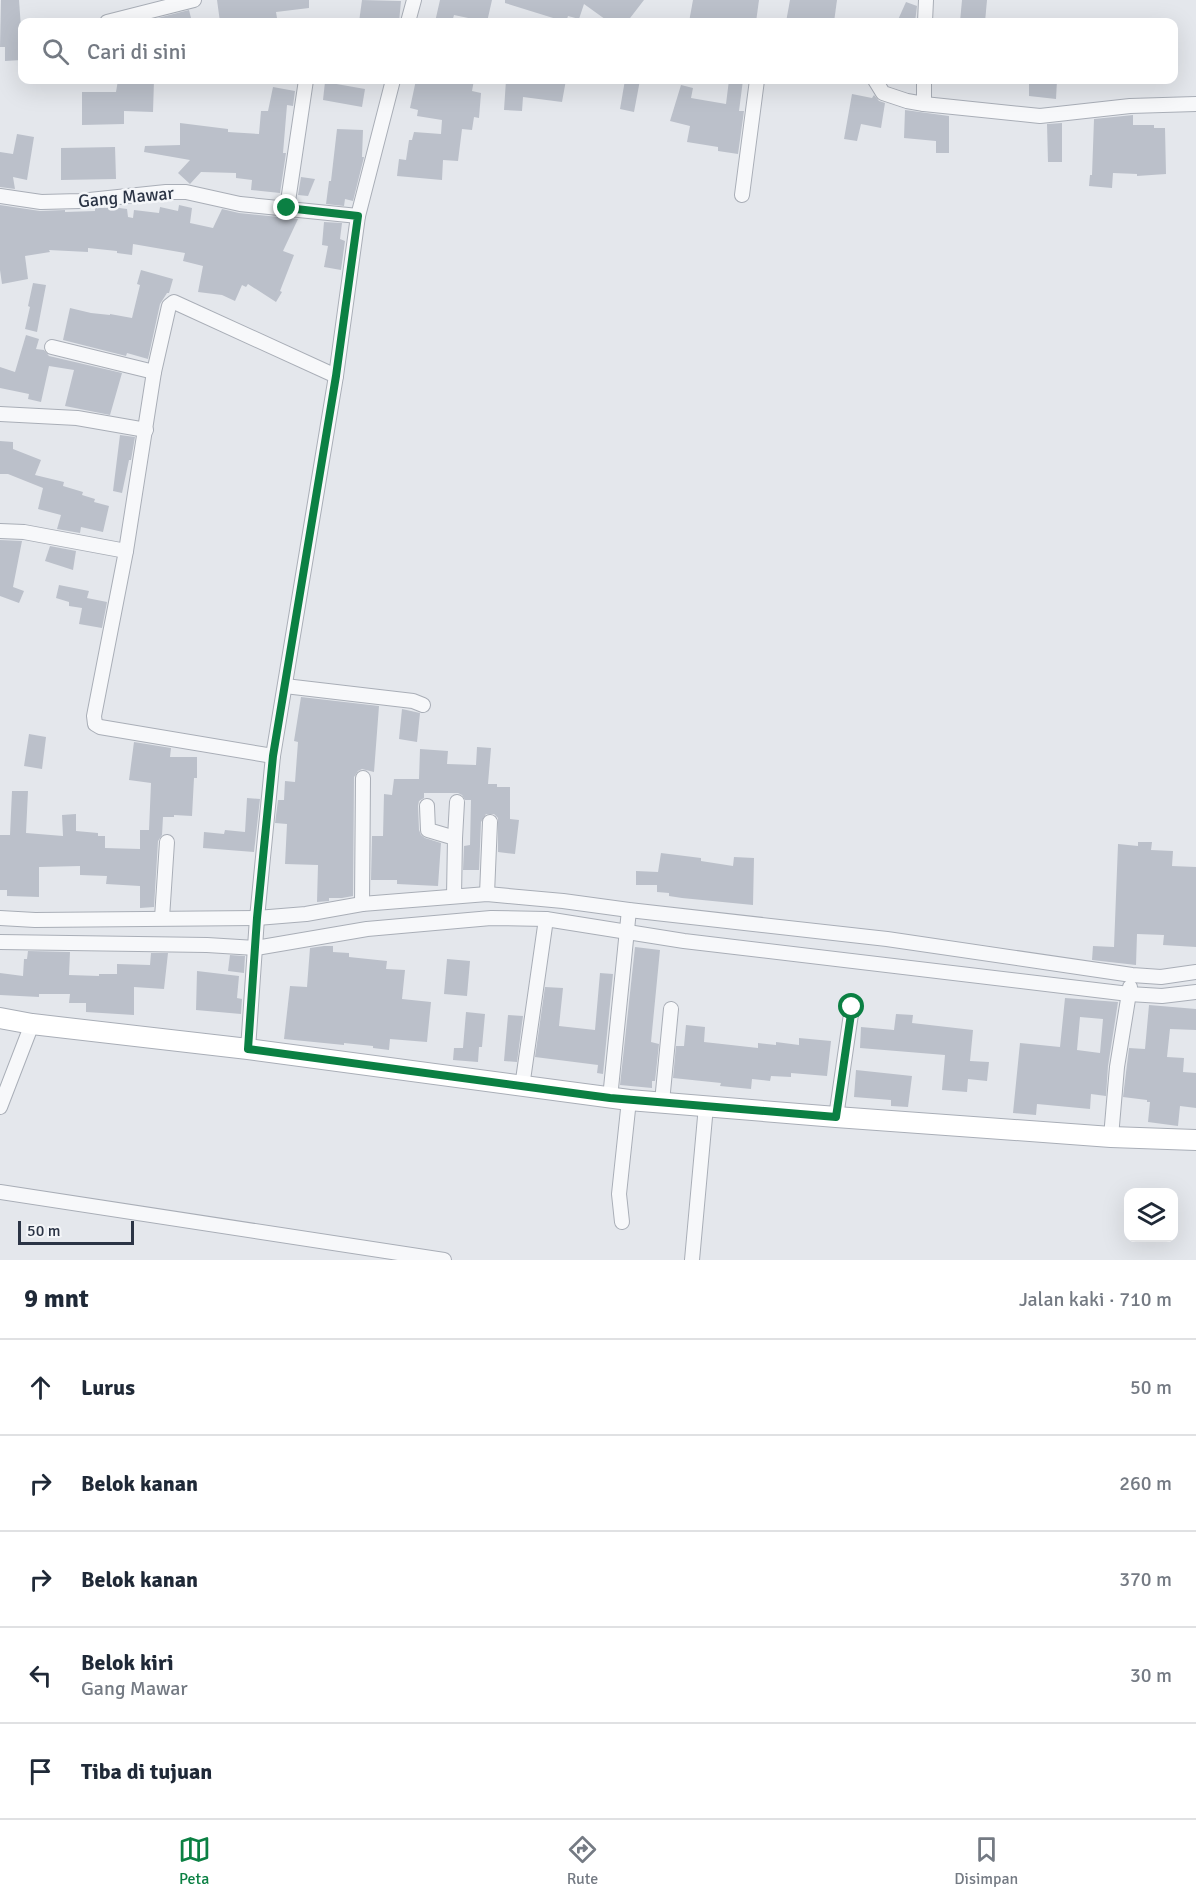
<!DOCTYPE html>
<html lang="id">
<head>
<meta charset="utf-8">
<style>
  :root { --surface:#fff; --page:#f2f2f3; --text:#1f2937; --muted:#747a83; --line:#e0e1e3; --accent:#0b8043 }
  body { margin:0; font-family:Signika,sans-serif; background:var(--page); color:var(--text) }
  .controls { position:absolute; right:18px; bottom:18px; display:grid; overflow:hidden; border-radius:12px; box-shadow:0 6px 24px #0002 }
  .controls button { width:54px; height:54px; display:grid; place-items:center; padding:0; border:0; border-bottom:2px solid var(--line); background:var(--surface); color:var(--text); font:30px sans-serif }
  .scale { position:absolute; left:18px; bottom:15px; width:116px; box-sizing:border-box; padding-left:6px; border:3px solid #2b3445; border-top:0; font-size:16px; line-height:21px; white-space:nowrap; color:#2b3445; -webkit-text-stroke:4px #f4f6f9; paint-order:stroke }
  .stop { position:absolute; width:18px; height:18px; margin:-14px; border:4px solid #0b8043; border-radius:50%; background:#fff }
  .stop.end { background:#0b8043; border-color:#fff; box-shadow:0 2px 6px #0008 }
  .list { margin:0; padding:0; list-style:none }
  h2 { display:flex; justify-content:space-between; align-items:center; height:78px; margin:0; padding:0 24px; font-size:26px }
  h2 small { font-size:20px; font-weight:400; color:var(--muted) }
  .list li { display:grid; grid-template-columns:39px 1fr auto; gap:18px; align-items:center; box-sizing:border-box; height:96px; padding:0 24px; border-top:2px solid var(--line) }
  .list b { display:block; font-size:22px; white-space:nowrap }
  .list p { margin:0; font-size:20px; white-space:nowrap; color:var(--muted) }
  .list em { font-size:20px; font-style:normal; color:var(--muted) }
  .icon { flex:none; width:33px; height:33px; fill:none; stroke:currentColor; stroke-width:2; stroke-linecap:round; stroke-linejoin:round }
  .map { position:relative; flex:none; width:1196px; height:1260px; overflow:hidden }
  .search { position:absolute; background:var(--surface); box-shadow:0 6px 24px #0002; left:18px; right:18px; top:18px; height:66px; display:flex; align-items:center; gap:15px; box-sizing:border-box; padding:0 21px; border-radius:12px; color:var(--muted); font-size:22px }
  .sheet { height:558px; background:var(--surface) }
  nav { display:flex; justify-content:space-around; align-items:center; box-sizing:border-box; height:84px; border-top:2px solid var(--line); background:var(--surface); font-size:16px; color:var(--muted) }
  nav a { display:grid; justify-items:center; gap:3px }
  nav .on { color:var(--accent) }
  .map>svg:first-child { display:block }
</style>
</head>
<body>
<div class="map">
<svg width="1196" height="1260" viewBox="0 0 1196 1260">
  <rect width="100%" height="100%" fill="#e4e7ec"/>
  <g fill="#bbc0ca" fill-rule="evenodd">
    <path d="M1 0H19L21 28H22V60L5 61V47H0Z"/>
    <path d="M217 0H309V8L276 12 277 18 264 19V22H220Z"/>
    <path d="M362 0 401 1 399 22H359Z"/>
    <path d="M440 0H492L487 22 454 15 452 22H435Z"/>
    <path d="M505 0H644L627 22H609L584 4 579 19 568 16 566 22 505 3Z"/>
    <path d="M693 0H759L756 22H689Z"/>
    <path d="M790 0H837L834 22H786Z"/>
    <path d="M962 0H987L985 22H960Z"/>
    <path d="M906 2 917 6 915 22H897Z"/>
    <path d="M189 10 192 22H150V20Z"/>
    <path d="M118 80H154L153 112 124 111V124L82 125V92H116Z"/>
    <path d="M416 80H474L472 91 481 93 479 118 474 117 472 130 462 129 458 161 443 160 442 180 397 176 399 159 406 160 409 140H412L414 132 441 134 442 120 417 116 418 110 410 108Z"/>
    <path d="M506 80H566L562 102 523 97 522 111 504 110Z"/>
    <path d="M625 80H640L634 112 620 109Z"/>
    <path d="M729 80H743L739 111H744L738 154 718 151V147L687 142 690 126 670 121 681 85 693 88 691 98 726 104Z"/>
    <path d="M1029 80H1057L1056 99 1029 96Z"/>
    <path d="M325 82 365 89 362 107 323 100Z"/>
    <path d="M273 87 295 91 293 106 287 105 283 153H286L280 193 251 190 252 180 236 178V173L201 172 190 184 178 173 190 160 144 152 145 146 180 145V123L228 129V132L259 134 261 111H268Z"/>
    <path d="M852 94 872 98 874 95 879 101 885 103 881 128 861 124 857 141 844 139Z"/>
    <path d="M905 110 949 116V153H936V141L904 138Z"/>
    <path d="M1133 115V125H1154V128H1165L1166 174 1137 176V174L1113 173 1112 188 1089 186 1090 175H1092L1094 119Z"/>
    <path d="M1062 123V162H1048L1047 124Z"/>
    <path d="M337 129 363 130 362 157H364L353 201 345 199 344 206 326 204 329 181H331Z"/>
    <path d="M17 134 34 137 27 180 13 177 15 189 0 187V152L13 154Z"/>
    <path d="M115 147 116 179 61 180V148Z"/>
    <path d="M301 177 315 179 308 196 298 195Z"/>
    <path d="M0 205 40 211 65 210V212L95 211V208H110L112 207 127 209 128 217 133 218 134 210 159 213 160 207 178 211 179 205 192 208 190 223 213 228 222 209 239 213 298 219 283 251 294 255 280 291 282 292 276 302 248 284 246 287 242 285 235 301 222 295 198 292 203 266 183 261 185 253 133 244 132 255 117 253V251L88 248V252L49 250 50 252 25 256 28 279 2 284 0 270Z"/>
    <path d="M324 222 342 223 340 239 345 241 341 270 324 267 328 246 322 245Z"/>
    <path d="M141 270 173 279 169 293H167L160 304 148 359 127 353 126 356 63 340 70 308 91 313 110 315V314L132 318 140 285 137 284Z"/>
    <path d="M33 283 46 285 37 332 25 329 30 307 28 306Z"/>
    <path d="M26 335 39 339 36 349 44 350 49 356 122 373 110 415 65 406 74 370 49 366 41 402 28 399 29 394 0 388V367L15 372Z"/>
    <path d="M120 435 135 437 131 460H129L122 493 113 491Z"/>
    <path d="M0 441 13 442V449L41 460 35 475 64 482 63 486 83 492 82 495 95 499 94 502 109 506 103 532 81 527 80 533 57 529 61 515 38 509 43 488 8 474H0Z"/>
    <path d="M0 540 22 541 13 587 24 591 19 603 0 596Z"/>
    <path d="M50 546 76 551 73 570 45 561Z"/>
    <path d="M59 585 89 591 87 598 107 602 102 628 79 624 82 608 69 606V602L56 598Z"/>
    <path d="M301 697 379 706 374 772 362 769 358 771 354 777 353 896 342 898H329V901L317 902 318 865 285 864 287 824 275 823 278 800H284L285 781 295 782 298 742 294 741Z"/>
    <path d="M402 709 420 713 417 742 399 739Z"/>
    <path d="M29 734 46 737 42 769 24 766Z"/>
    <path d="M134 742 171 748 170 757H197V778H194L192 816 174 815V817H163L162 835 158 841 154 907 140 908V886L106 884 107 876 80 875V866L39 867V897L7 896V890H0V835H10L12 791H28L26 833 63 836 62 815 76 814V831L98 833V836H105V848L140 849V830H149L151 783 129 780Z"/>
    <path d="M477 747 491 748 488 784H497V787H510V819L519 820 515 854 498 852V818L494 814H486L481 822 479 870H463L464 846 470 845 471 800H465L462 795 458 793H424V798L419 801 418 806 419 830 421 835 425 838 441 843 438 886 397 884V880H371L372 836H383L384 794 392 795 394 779H419L420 749 448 751 447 764 476 765Z"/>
    <path d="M247 798 260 799 254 852 203 848 204 832 224 834 225 830 245 832Z"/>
    <path d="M1138 842H1152L1151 850 1173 851 1172 866 1196 867V947L1163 945 1164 935 1137 934 1136 965 1092 960 1093 946 1114 947 1118 844 1138 846Z"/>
    <path d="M661 853 701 858V861L733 866 734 857 754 858 753 905 682 898 669 896V893L657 892V885H636V871L658 872Z"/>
    <path d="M324 946H333V952L349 953V957L387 961 386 969 405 970 402 999 431 1002 427 1042 390 1039 389 1050 373 1048V1046L344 1043V1045L284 1039 290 986 307 987 310 948Z"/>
    <path d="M635 947 660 950 651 1042 659 1044 655 1081H652V1088L620 1085Z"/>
    <path d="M28 951 70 952 69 975 99 976V974H117V964L150 965 151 953H168L164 989 134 987V1015L86 1012V1003H69L70 994H39V997L0 995V973L23 976 24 959H27Z"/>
    <path d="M230 955 245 956 244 973 228 971Z"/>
    <path d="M447 959 470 961 467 996 444 994Z"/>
    <path d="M197 971 239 976 237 998 242 999 241 1014 196 1010Z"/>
    <path d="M600 973 613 974 603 1074 597 1073 598 1065 535 1057 545 987 563 988 559 1026 595 1030Z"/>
    <path d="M1065 998 1118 1002 1108 1066 1106 1096 1091 1094 1090 1109 1037 1104 1036 1115 1013 1113 1020 1043 1060 1047ZM1080 1017 1103 1019 1100 1053 1077 1050Z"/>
    <path d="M1149 1005 1196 1009V1030L1170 1029 1167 1057 1184 1058 1183 1072 1196 1073V1108L1180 1106 1178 1126 1148 1122 1150 1102H1147V1100L1123 1097 1129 1048 1145 1049Z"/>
    <path d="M466 1012 485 1014 482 1047H479L478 1062 453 1060 454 1048H463Z"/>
    <path d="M896 1014 913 1015 912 1023 973 1030 970 1061 989 1062 987 1081 968 1079 967 1092 942 1090 945 1055 860 1048 861 1027 894 1030Z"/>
    <path d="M508 1015 523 1016 517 1062 504 1061Z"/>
    <path d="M686 1025 705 1027 704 1042 758 1048V1043L776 1045V1042L799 1045V1038L831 1041 827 1076 791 1073V1077L771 1076 770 1081 752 1079 751 1089 720 1086 721 1083 673 1078 676 1046H684Z"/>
    <path d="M856 1070 912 1076 908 1107 891 1106V1100L854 1097Z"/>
  </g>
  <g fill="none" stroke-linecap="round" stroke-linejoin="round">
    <defs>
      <g id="street">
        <path d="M107 22 194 0"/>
        <path d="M408 22 414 0"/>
        <path d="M925 22 926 0"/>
        <path d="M875 80 883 93 907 101 924 104 1040 116 1130 106 1196 104"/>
        <path d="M924 104V80"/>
        <path d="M742 195 757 80"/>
        <path d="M0 196 41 202 80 201 166 192H186L240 204 358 216"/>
        <path d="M287 208 306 80"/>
        <path d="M52 347 154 372"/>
        <path d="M0 414 77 418 146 430"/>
        <path d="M0 531 24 532 126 551"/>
        <path d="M285 686 413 701 423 705"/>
        <path d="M273 756 100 727 95 724 94 716 126 551 154 372 169 306 174 302 336 376"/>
        <path d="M427 806 428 830 455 838 454 896"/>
        <path d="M455 838 457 802"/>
        <path d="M487 894 490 822"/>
        <path d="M362 904 363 778"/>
        <path d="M0 918 35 920 257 918 306 914 362 904 487 894 563 901 629 910 887 939 1132 975 1161 977 1196 972"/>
        <path d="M162 918 167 842"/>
        <path d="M0 942 207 945 256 948 367 929 491 918 546 919 684 941 1129 994 1162 996 1196 992"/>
        <path d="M248 1049 257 918 273 756 336 376 358 216 393 80"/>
        <path d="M522 1087 546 919"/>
        <path d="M610 1098 629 910"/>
        <path d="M662 1102 671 1009"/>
        <path d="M0 1107 32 1024"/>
        <path d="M836 1117 852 1007"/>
        <path d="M1111 1137 1117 1067 1130 987"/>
        <path d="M0 1192 444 1260"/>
        <path d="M622 1222 619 1194 629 1100"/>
        <path d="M692 1260 706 1106"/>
      </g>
      <path id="secondary" d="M0 1018 32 1024 248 1049 629 1100 836 1117 1111 1137 1196 1140"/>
    </defs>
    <use href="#street" stroke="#a9aeb7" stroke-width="16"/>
    <use href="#secondary" stroke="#a9aeb7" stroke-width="22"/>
    <use href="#street" stroke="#f7f8fa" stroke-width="14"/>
    <use href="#secondary" stroke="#fff" stroke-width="20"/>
  </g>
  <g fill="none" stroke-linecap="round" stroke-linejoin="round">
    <path stroke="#0b8043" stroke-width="8" d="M287 208 358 216 336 376 273 756 257 918 248 1049 610 1098 836 1117 852 1007"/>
  </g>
  <g text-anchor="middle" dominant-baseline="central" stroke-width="5" stroke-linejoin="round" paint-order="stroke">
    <g font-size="18" fill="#2b3445" stroke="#f4f6f9">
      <text transform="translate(126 197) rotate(-5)">Gang Mawar</text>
    </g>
  </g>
</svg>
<div class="controls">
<button><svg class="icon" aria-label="layers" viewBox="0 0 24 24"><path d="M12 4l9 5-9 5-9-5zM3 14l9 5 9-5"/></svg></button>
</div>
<div class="scale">50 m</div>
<div class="stop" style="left:852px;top:1007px"></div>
<div class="stop end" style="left:287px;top:208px"></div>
<div class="search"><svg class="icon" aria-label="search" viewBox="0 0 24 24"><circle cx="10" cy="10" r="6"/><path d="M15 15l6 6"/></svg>Cari di sini</div>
</div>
<section class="sheet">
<h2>9 mnt<small>Jalan kaki · 710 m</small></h2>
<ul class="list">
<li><svg class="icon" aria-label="ahead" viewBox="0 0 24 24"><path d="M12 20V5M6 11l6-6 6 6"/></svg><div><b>Lurus</b></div><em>50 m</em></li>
<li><svg class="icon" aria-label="right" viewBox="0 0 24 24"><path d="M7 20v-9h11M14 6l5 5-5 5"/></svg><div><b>Belok kanan</b></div><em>260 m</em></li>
<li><svg class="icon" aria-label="right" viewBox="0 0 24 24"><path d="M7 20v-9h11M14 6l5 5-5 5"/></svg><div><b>Belok kanan</b></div><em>370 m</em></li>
<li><svg class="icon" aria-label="left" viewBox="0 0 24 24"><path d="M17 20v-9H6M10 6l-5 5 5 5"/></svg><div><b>Belok kiri</b><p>Gang Mawar</p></div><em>30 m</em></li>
<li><svg class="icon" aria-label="arrive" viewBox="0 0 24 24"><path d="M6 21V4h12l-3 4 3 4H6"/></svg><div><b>Tiba di tujuan</b></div></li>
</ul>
</section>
<nav>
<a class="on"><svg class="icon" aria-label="map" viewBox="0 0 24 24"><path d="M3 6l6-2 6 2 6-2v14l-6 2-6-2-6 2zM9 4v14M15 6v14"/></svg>Peta</a>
<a><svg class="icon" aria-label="directions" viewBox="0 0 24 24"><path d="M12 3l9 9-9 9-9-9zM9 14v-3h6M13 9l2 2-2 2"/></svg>Rute</a>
<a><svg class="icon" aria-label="saved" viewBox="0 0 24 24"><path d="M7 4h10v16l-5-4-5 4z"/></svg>Disimpan</a>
</nav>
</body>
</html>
